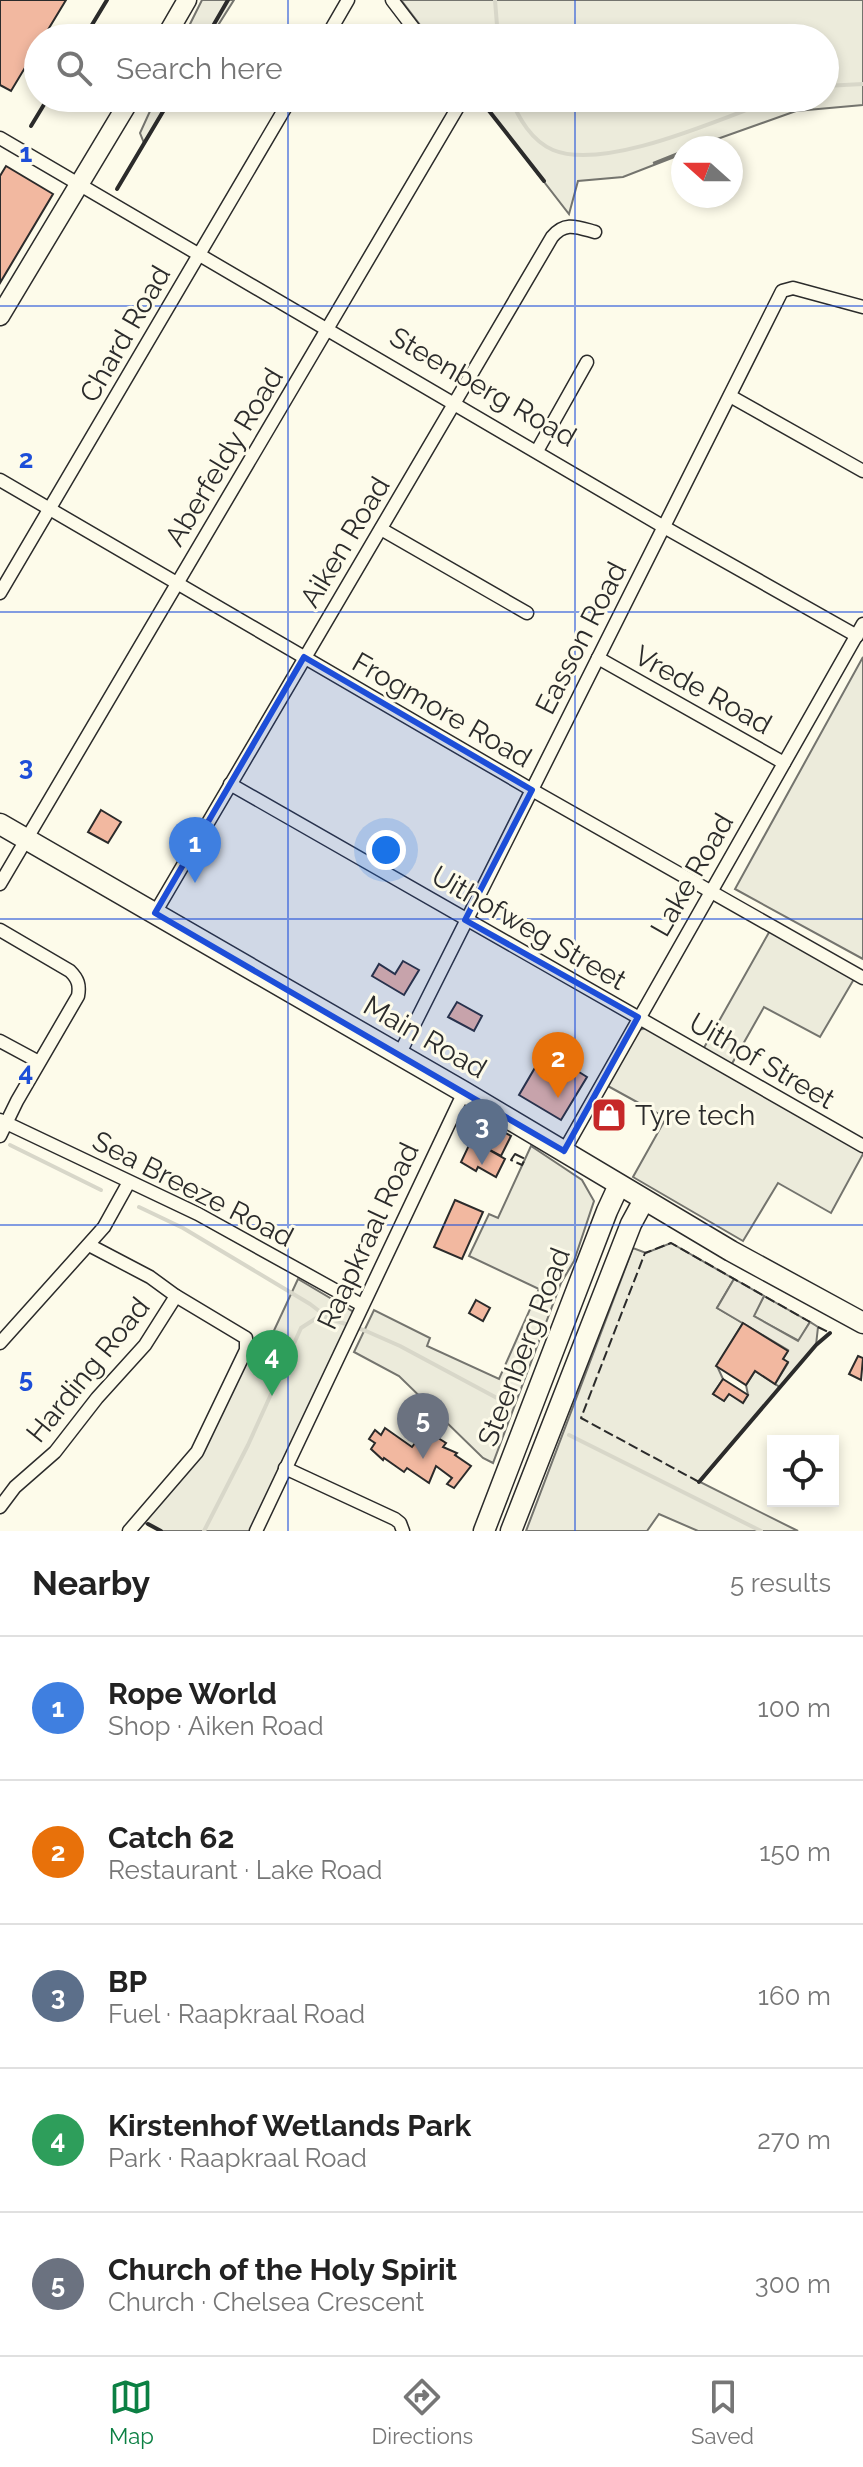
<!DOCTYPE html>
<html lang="en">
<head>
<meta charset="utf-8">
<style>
  :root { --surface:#fff; --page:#f2f2f2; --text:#222; --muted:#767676; --line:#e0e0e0; --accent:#0b8043 }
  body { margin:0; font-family:Raleway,sans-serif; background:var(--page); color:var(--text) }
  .controls { position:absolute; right:24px; bottom:24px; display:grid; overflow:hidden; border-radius:0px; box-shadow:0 4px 12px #0003 }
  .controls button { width:72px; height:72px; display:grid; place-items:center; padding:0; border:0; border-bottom:2px solid var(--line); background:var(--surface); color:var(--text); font:40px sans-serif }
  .compass { position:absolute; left:671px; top:136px; width:72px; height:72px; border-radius:50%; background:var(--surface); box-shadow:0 4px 12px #0003; rotate:291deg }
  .you { position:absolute; left:386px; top:850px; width:28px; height:28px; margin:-20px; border:6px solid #fff; border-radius:50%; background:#1a73e8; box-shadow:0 0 0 12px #1a73e833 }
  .badge { display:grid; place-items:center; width:52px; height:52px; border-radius:50%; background:var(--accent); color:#fff; font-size:26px; font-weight:700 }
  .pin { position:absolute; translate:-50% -66px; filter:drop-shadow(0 2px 4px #0008) }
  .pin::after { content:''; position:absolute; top:42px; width:28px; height:24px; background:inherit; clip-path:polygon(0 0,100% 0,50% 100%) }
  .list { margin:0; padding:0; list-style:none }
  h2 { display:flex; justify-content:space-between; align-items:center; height:104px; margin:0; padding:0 32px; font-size:34px }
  h2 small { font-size:26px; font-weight:400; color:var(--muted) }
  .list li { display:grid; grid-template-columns:52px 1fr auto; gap:24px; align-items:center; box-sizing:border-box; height:144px; padding:0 32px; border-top:2px solid var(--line) }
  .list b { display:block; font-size:30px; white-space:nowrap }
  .list p { margin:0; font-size:26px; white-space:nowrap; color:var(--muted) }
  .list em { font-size:26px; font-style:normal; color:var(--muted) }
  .icon { flex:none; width:44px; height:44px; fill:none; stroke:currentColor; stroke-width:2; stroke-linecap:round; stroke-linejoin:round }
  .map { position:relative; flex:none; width:863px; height:1531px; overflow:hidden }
  .search { position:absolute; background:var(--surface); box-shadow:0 4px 12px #0003; left:24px; right:24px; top:24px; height:88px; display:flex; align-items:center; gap:20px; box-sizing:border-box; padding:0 28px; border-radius:44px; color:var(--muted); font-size:30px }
  .sheet { height:824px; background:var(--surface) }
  nav { display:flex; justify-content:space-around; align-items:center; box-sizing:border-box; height:112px; border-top:2px solid var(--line); background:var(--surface); font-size:22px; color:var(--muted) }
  nav a { display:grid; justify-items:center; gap:4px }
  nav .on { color:var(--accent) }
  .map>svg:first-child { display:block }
</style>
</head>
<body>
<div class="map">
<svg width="863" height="1531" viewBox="0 0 863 1531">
  <rect width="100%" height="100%" fill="#fdfbea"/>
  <g fill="#ecebdb" stroke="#74746e" stroke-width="2">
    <path d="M202 0H234L210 38H183Z"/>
    <path d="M401 0H863V105L796 111 692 148H683V151L653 163 677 156 623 177 578 181 569 214 479 98H825V38H430Z"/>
    <path d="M156 98H172L144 143 140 133Z"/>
    <path d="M863 657V959L735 889Z"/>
    <path d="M772 927 857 974 820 1037 764 1007 729 1069 863 1146V1154L831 1213 778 1183 743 1241 633 1177 666 1118 606 1085 635 1031 646 1028 701 1053Z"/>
    <path d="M531 1146 582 1180 594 1201 574 1261 561 1283 493 1463 483 1458 399 1376 354 1352 374 1310 430 1338 427 1346 499 1379 539 1289 469 1256 489 1214 498 1218Z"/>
    <path d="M671 1243 734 1279 717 1308 743 1323 717 1366 723 1379 713 1394 724 1401 729 1394 743 1402 748 1395 746 1385 755 1371 780 1387 700 1482 798 1531H698L659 1514 647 1531H526L633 1248 646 1253Z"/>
    <path d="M298 1279 357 1314 256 1531H161L139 1520 197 1452 246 1350 271 1337Z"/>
    <path d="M764 1296 810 1322 799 1341 753 1316Z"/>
  </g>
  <path fill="#eceadb" stroke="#74746e" stroke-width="2" d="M734 1279 764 1296 754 1316 798 1341 810 1322 818 1327 816 1345 780 1387 775 1384 788 1363 783 1359 788 1350 717 1308Z"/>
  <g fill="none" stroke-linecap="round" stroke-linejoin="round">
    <g stroke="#d8d7c9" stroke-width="4">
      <path d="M495 0 498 38"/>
      <path d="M825 86 863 84"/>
      <path d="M511 98C518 118 532 141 553 150 606 172 724 117 778 98"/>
      <path d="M10 1145 101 1190"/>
      <path d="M139 1207 183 1228 310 1304 327 1317"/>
      <path d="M569 1435 761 1531"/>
      <path d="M204 1531 248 1445 301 1328 318 1317 328 1318 366 1331 400 1346 510 1405"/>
    </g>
  </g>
  <g fill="#f2b8a0" stroke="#2b2b2b" stroke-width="2">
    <path d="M0 0H66L43 38H38V46L11 91 0 85Z"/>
    <path d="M6 166 53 194 0 283V176Z"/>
    <path d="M101 810 121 822 108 843 88 832Z"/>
    <path d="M403 961 419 970 404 995 372 976 379 964 395 974Z"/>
    <path d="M457 1002 482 1016 474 1031 448 1017Z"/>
    <path d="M555 1057 587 1077 561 1120 519 1095 536 1066 546 1072Z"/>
    <path d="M487 1123 511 1136 501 1156 484 1147 479 1139Z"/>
    <path d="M479 1139 484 1147 505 1159 496 1177 478 1167 476 1171 461 1162 471 1141Z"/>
    <path d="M455 1200 483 1212 462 1259 434 1247Z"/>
    <path d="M476 1300 490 1308 483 1321 469 1313Z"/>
    <path d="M743 1323 788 1351 783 1359 788 1362 775 1384 755 1371 746 1385 716 1366Z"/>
    <path d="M858 1356 863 1358 861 1380 849 1374Z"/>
    <path d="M723 1379 748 1395 743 1403 729 1394 724 1401 713 1394Z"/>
    <path d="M385 1428 412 1447 419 1438 429 1445 435 1436 446 1443 443 1447 457 1453 455 1455 471 1466 454 1488 447 1484 452 1478 436 1466 429 1483 407 1468 404 1472 384 1458 383 1460 371 1449 375 1443 369 1439 375 1430 381 1435Z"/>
  </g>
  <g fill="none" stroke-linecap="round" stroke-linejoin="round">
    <defs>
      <g id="minor">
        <path d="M392 0 421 38"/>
        <path d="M326 38 348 0"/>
        <path d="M0 138 664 527 857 636"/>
        <path d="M730 396 863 471"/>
        <path d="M537 451 587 362"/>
        <path d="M0 480 532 790 863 978"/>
        <path d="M381 529 527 613"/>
        <path d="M0 593 291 98"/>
        <path d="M598 658 784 763"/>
        <path d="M230 784 863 1146"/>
        <path d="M0 884 458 107 461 98"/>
        <path d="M155 913 552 237C565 221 577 227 595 232"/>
        <path d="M0 930 70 971C78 979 80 985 78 996L17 1101 0 1136"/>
        <path d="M0 1041 39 1062"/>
        <path d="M399 1055 782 291 793 288 863 307"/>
        <path d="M0 1120 198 1214 362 1305"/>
        <path d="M564 1151 863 624"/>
        <path d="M89 1245 150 1277 176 1296 246 1338V1350L197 1452 129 1531"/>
        <path d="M0 1343 104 1227 129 1182"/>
        <path d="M285 1468 395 1519 400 1523 403 1531"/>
        <path d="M0 1507 15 1487 55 1452 97 1398 145 1345 176 1296"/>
        <path d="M256 1531 464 1092"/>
      </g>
      <g id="secondary">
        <path d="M165 38 187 0"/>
        <path d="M0 316 131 98"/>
      </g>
      <g id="primary">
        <path d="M0 824 464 1092 731 1251 863 1323"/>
        <path d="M484 1531 607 1211 619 1185"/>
        <path d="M511 1531 631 1224 644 1200"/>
      </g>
    </defs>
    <use href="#minor" stroke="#2b2b2b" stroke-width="15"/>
    <use href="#secondary" stroke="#2b2b2b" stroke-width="21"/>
    <use href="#primary" stroke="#2b2b2b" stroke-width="23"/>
    <use href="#minor" stroke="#fdfbea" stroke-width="12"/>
    <use href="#secondary" stroke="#fdfbea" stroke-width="18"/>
    <use href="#primary" stroke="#fdfbea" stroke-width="20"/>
    <g stroke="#2b2b2b" stroke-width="2" stroke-dasharray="10 4" stroke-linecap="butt">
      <path d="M515 1154 525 1159 522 1165 511 1160Z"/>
      <path d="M818 1327 830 1333"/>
      <path d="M699 1482 581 1418 645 1253 671 1243 810 1322"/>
    </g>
    <g stroke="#2b2b2b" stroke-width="4">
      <path d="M84 38 107 0"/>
      <path d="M206 38 228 0"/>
      <path d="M479 98 544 181"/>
      <path d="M31 126 48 98"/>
      <path d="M117 189 171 98"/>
      <path d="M699 1482 816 1345 830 1333"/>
      <path d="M148 1524 161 1531"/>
    </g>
  </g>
  <path fill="#1d4ed8" fill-opacity="0.2" stroke="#1d4ed8" stroke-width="6" stroke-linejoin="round" d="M304 657 532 790 465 920 638 1017 564 1151 155 913Z"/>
  <path fill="none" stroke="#1d4ed8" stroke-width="2" stroke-opacity="0.55" d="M288 0V38M575 0V38M288 98V1531M575 98V1531M0 306H863M0 612H863M0 919H863M0 1225H863"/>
  <defs>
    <symbol id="shop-square" viewBox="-11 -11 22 22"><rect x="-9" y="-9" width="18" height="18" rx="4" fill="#c62828" stroke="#fdfbea"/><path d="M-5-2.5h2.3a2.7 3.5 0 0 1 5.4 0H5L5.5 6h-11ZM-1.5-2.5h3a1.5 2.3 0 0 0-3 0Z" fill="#fff"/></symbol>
  </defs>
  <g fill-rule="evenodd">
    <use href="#shop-square" x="589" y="1095" width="40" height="40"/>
  </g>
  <g text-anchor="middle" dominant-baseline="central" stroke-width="6" stroke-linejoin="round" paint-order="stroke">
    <g font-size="28" fill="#2b2b2b" stroke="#fdfbea">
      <text transform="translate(125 334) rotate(-60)">Chard Road</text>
      <text transform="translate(483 387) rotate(30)">Steenberg Road</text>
      <text transform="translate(224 457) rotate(-59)">Aberfeldy Road</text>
      <text transform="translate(345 542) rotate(-59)">Aiken Road</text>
      <text transform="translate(581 638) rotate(-63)">Easson Road</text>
      <text transform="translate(703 690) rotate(29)">Vrede Road</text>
      <text transform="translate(442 710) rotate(30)">Frogmore Road</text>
      <text transform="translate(692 875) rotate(-60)">Lake Road</text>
      <text transform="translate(529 928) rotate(30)">Uithofweg Street</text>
      <text transform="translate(425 1037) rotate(30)">Main Road</text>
      <text transform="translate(762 1061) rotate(30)">Uithof Street</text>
      <text transform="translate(193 1189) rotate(27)">Sea Breeze Road</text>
      <text transform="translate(368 1236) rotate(-65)">Raapkraal Road</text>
      <text transform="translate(524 1347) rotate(-69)">Steenberg Road</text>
      <text transform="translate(88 1370) rotate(-51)">Harding Road</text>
    </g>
    <g font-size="28" fill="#2b2b2b" stroke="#fdfbea" text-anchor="start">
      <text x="635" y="1115">Tyre tech</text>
    </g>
  </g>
  <g font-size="26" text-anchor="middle" font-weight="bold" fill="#1d4ed8" stroke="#fdfbea" stroke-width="6" stroke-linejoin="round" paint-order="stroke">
    <text x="26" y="162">1</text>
    <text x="26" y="468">2</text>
    <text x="26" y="775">3</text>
    <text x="26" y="1081">4</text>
    <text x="26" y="1387">5</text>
  </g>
</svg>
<div class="controls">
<button><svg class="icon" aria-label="locate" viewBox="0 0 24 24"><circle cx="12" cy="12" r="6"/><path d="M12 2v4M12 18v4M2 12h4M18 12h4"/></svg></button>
</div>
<svg class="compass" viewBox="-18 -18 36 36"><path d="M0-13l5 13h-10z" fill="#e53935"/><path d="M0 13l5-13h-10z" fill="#767676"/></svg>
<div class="you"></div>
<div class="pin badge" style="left:195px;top:883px;background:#3f7fe0">1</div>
<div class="pin badge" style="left:558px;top:1098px;background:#e8710a">2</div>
<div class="pin badge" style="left:482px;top:1165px;background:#5c6f8a">3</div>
<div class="pin badge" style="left:272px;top:1396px;background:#2e9e5b">4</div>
<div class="pin badge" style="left:423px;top:1459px;background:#6b7280">5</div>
<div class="search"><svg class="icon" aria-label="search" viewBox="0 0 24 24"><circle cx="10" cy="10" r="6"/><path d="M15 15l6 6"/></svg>Search here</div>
</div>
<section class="sheet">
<h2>Nearby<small>5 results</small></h2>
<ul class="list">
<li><span class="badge" style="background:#3f7fe0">1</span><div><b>Rope World</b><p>Shop · Aiken Road</p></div><em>100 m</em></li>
<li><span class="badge" style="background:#e8710a">2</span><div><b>Catch 62</b><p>Restaurant · Lake Road</p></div><em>150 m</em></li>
<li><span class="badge" style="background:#5c6f8a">3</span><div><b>BP</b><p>Fuel · Raapkraal Road</p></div><em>160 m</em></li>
<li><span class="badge" style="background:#2e9e5b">4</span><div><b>Kirstenhof Wetlands Park</b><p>Park · Raapkraal Road</p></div><em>270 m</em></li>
<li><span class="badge" style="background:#6b7280">5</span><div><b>Church of the Holy Spirit</b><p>Church · Chelsea Crescent</p></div><em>300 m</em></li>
</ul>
</section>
<nav>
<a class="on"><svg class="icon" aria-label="map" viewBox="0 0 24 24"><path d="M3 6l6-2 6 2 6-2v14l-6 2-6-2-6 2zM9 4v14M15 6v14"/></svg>Map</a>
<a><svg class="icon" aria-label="directions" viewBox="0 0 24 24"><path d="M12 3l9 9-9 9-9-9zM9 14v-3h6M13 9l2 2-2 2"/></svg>Directions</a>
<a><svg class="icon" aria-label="saved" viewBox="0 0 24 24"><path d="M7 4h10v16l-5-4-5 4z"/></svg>Saved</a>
</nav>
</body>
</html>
